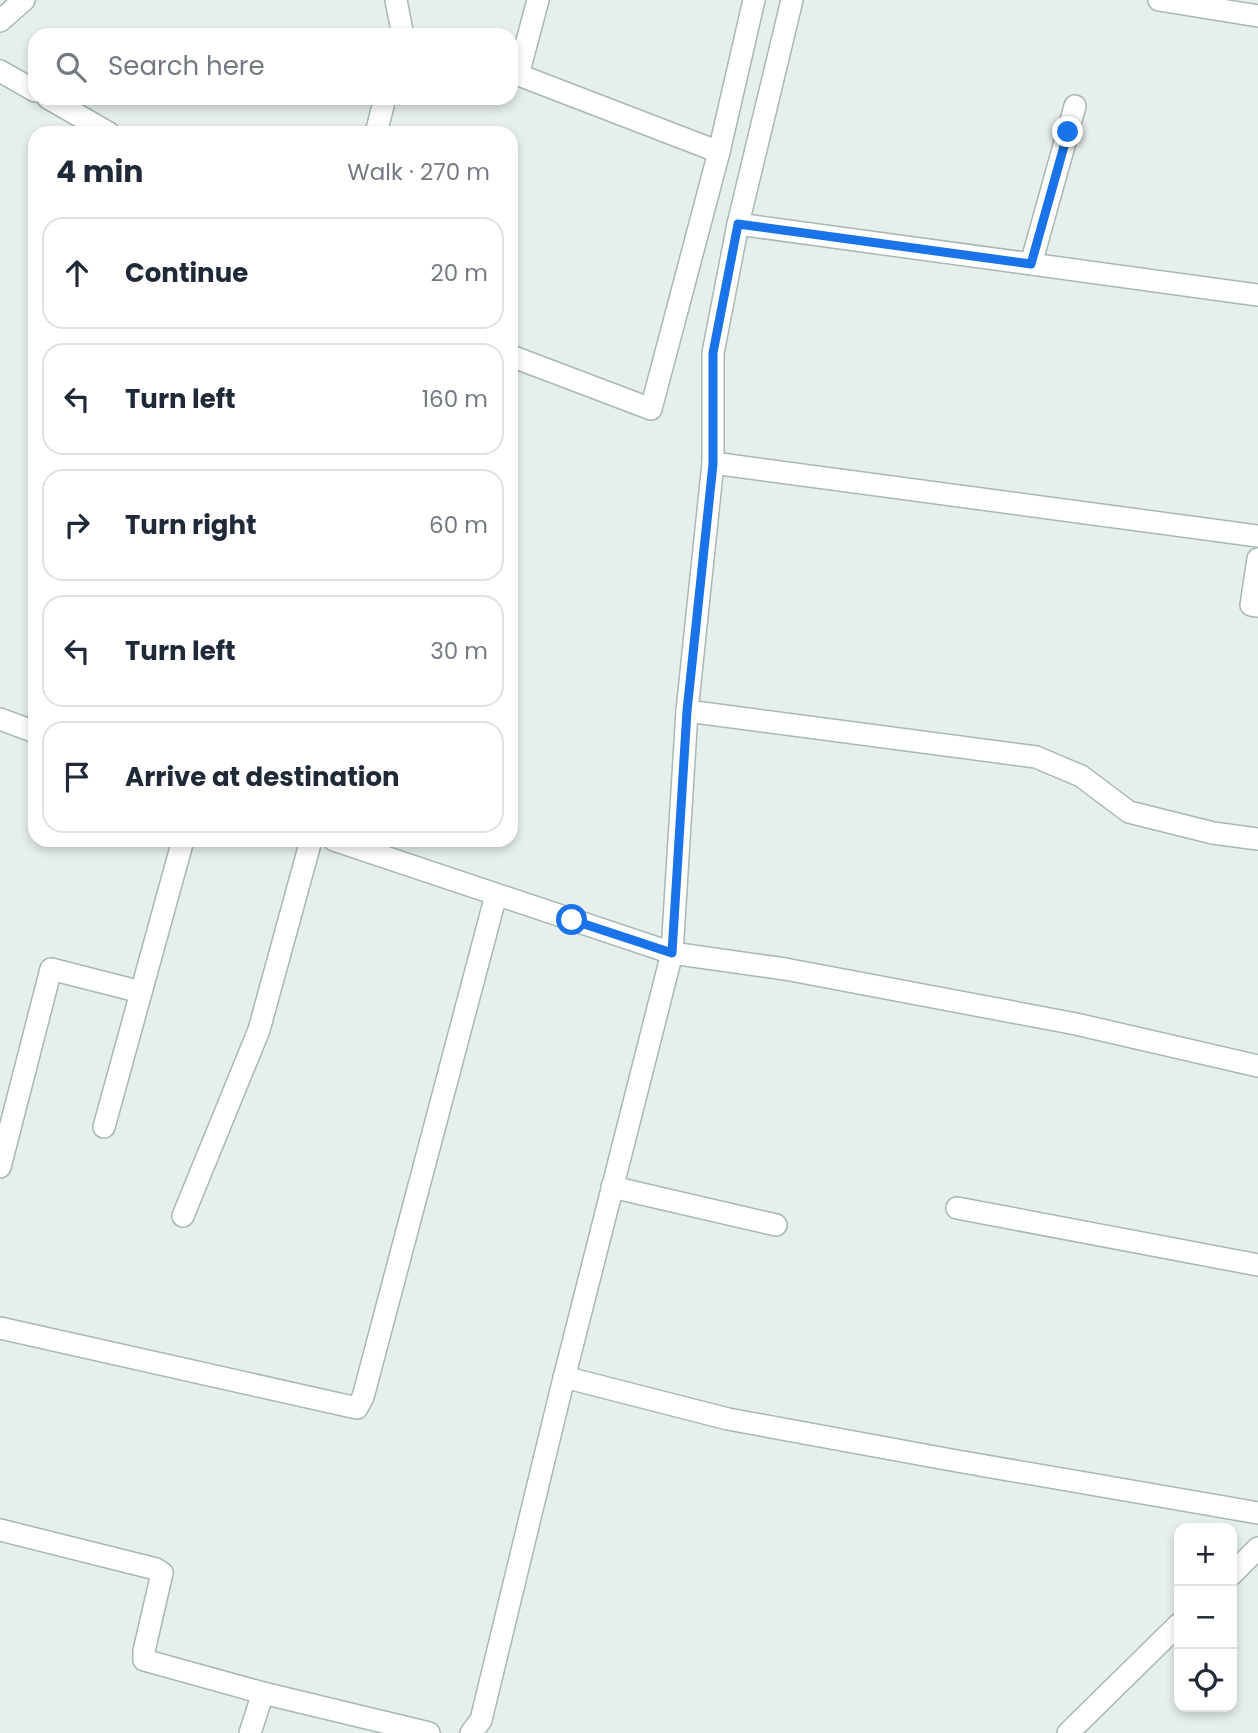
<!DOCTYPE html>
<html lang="en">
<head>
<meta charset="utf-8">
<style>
  :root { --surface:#fff; --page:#f2f2f3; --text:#1f2937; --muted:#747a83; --line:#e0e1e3 }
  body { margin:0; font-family:Poppins,sans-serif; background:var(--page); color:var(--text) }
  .controls { position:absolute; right:21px; bottom:21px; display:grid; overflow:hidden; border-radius:14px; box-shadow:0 4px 10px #0003 }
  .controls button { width:63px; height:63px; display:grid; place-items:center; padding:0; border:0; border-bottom:2px solid var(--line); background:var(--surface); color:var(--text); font:35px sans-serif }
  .stop { position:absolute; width:21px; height:21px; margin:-16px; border:5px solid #1a73e8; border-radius:50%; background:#fff }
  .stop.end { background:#1a73e8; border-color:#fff; box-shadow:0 2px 7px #0008 }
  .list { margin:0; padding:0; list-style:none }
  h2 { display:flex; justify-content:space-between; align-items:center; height:91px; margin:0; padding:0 28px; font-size:30px }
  h2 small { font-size:23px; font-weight:400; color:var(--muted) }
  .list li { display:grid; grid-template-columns:46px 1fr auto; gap:21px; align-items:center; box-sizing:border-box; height:112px; margin:0 14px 14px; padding:0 14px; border:2px solid var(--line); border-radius:21px }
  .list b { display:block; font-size:26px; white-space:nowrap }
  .list em { font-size:23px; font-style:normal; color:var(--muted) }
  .icon { flex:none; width:38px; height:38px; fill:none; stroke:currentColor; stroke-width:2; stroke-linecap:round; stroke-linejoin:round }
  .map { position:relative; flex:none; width:1258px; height:1733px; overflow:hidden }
  .search { position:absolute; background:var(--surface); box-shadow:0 4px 10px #0003; left:28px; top:28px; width:490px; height:77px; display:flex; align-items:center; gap:18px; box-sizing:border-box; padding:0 24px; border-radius:21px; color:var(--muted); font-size:26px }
  .panel { position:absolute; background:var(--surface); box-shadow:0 4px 10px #0003; left:28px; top:126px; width:490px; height:721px; border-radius:21px }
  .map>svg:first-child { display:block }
</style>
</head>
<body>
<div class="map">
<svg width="1258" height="1733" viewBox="0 0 1258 1733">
  <rect width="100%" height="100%" fill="#e6efeb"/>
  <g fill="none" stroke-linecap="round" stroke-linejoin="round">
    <defs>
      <g id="minor">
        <path d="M396 0 402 31 401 35"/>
        <path d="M1159 0 1258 16"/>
        <path d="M0 21 24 0"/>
        <path d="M0 71 35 91"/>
        <path d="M511 72 719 152"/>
        <path d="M518 75 538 0"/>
        <path d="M48 98 109 133"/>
        <path d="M376 133 385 98"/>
        <path d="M738 224 1258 295"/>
        <path d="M1031 264 1075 106"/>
        <path d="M511 356 651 409 719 152 754 0"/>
        <path d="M713 463 1258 536"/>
        <path d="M1258 559 1251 605 1258 606"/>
        <path d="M687 711 1036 757 1081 776 1129 812 1213 833 1258 839"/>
        <path d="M0 719 35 732"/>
        <path d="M334 840 672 953 785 969 1076 1024 1258 1066"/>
        <path d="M104 1127 183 840"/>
        <path d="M0 1167 51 969 141 992"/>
        <path d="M612 1187 776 1225"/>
        <path d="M957 1208 1258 1265"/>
        <path d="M183 1216 259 1030 311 840"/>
        <path d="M0 1328 357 1408 363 1397 496 895"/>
        <path d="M564 1377 728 1419 957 1461 1258 1513"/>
        <path d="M0 1530 156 1569 162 1573 144 1651V1660L263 1693 429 1733"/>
        <path d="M1232 1574 1258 1548"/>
        <path d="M250 1733 263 1693"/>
        <path d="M471 1733 481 1720 561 1390 672 953 687 711 713 463V353L738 224 792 0"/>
        <path d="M1068 1733 1179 1624"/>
      </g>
    </defs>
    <use href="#minor" stroke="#a8b8b2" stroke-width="24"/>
    <use href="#minor" stroke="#fff" stroke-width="21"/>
  </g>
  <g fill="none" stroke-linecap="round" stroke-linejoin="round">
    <path stroke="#1a73e8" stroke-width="9" d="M572 920 672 953 687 711 713 464V353L738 224 1031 264 1068 132"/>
  </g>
</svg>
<div class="controls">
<button>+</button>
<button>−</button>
<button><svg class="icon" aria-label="locate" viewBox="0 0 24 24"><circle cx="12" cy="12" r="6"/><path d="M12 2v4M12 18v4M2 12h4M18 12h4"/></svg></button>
</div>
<div class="stop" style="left:572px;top:920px"></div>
<div class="stop end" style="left:1068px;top:132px"></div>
<div class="search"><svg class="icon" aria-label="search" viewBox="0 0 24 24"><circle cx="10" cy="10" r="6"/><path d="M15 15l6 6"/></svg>Search here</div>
<section class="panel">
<h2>4 min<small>Walk · 270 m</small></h2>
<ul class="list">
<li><svg class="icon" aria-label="ahead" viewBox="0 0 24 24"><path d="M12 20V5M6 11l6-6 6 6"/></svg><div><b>Continue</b></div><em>20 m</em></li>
<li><svg class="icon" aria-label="left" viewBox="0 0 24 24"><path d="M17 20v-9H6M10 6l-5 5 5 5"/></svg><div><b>Turn left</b></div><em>160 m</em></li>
<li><svg class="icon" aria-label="right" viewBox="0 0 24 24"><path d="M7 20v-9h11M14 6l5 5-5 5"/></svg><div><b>Turn right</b></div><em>60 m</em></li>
<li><svg class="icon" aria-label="left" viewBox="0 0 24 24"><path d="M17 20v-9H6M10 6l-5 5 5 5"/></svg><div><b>Turn left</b></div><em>30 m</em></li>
<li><svg class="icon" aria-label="arrive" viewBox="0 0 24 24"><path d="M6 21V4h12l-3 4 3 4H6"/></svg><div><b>Arrive at destination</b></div></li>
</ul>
</section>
</div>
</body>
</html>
